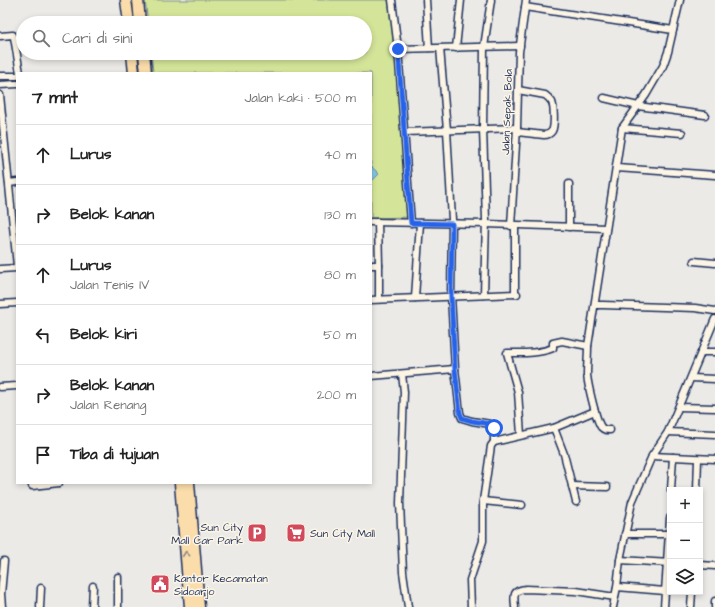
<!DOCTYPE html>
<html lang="id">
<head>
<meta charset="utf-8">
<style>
  :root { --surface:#fff; --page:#f2f2f2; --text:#222; --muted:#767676; --line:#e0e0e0 }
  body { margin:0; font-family:"Architects Daughter",sans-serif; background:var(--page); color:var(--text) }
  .controls { position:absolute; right:12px; bottom:12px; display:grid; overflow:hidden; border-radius:0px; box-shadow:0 2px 6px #0003 }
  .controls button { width:36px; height:36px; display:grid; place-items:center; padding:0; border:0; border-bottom:1px solid var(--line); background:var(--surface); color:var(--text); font:20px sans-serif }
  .stop { position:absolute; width:12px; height:12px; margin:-9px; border:3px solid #2563eb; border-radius:50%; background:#fff }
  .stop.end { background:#2563eb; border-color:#fff; box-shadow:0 1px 4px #0008 }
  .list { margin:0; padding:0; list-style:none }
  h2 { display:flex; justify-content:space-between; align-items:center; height:52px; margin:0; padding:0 16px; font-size:17px }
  h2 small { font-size:13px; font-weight:400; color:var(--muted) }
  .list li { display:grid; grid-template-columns:26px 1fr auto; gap:12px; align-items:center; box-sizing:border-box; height:60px; padding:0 16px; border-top:1px solid var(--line) }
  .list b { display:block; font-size:15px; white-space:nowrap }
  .list p { margin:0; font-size:13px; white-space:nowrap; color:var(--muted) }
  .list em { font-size:13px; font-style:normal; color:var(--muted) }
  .icon { flex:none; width:22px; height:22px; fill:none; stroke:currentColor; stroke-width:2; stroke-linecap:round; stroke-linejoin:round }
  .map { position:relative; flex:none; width:715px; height:607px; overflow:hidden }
  .search { position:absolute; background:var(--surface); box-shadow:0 2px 6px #0003; left:16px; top:16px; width:356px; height:44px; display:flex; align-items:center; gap:10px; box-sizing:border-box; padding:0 14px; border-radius:22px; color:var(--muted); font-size:15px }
  .panel { position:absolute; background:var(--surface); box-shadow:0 2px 6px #0003; left:16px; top:72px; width:356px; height:412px; border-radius:0px }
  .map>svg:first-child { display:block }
</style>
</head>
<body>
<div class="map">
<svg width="715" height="607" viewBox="0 0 715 607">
  <rect width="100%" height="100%" fill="#ebeae6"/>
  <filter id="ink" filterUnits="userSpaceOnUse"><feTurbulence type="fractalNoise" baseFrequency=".025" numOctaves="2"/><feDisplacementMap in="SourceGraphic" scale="8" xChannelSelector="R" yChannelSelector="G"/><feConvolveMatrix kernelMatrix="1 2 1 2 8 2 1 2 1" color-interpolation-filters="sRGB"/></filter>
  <g filter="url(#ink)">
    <path fill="#d4e599" stroke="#788a7c" d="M145 0H392L409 217 371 218V73H153L151 53H365V23H148Z"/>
    <path fill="#86c5e6" stroke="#5b89b0" d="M371 166 379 174 371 182Z"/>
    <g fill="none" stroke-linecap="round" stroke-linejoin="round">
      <defs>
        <g id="street">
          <path d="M392 0 398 49 411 223"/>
          <path d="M426 0 429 48"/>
          <path d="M525 7 673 30"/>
          <path d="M0 36 13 35 14 37 20 73"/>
          <path d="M440 48 447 130 452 220 451 296 455 369 460 413 462 418 472 421 490 424 494 428V442L491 446 483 501V541L470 580 471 607"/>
          <path d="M456 48 461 0"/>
          <path d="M398 49 520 46"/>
          <path d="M0 76H17"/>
          <path d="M0 85 17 84"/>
          <path d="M0 95 17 266"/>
          <path d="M604 98 638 106 705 115"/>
          <path d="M622 128 682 133"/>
          <path d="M405 132 517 128"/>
          <path d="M517 132 544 135C548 135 550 134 552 131 555 126 554 107 552 102 550 99 548 97 545 95L518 90"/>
          <path d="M617 168 715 175"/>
          <path d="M9 183 17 182"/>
          <path d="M371 222 486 224 606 228"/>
          <path d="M378 222 379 265V299"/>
          <path d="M511 226 517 128 519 52 526 0"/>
          <path d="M569 227V184"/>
          <path d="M694 261 715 263"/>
          <path d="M371 265H379"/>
          <path d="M0 269 17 268"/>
          <path d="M515 294V226"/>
          <path d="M484 295 486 220 483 129 484 47 491 0"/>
          <path d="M415 298 420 223"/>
          <path d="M371 300 517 294"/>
          <path d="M0 304 17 303"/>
          <path d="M595 305H603L695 308 715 311"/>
          <path d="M702 352H715"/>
          <path d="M402 374 404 392 400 503 403 572 408 607"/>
          <path d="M371 376 455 369"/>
          <path d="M691 378 715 379"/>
          <path d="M0 387 17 386"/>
          <path d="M679 407 715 408"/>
          <path d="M554 428 564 454 576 502"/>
          <path d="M610 430C606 430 604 430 601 427 596 420 588 385 587 375 587 366 588 356 588 346L622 128 646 95 663 66 668 52 680 0"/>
          <path d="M668 432 715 434"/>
          <path d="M521 435 518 392 507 353C522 353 538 354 553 348V343L562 341 588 346"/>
          <path d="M494 442 554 428 595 411"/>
          <path d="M652 456 715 459"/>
          <path d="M32 486 59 483"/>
          <path d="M572 486 607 487"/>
          <path d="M671 490 673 457"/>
          <path d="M697 490 698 459"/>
          <path d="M483 501 522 505"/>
          <path d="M625 534H669"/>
          <path d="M620 560 670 563"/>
          <path d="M700 565 715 566"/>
          <path d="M617 587 665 591"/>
          <path d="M2 607 1 594 4 561"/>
          <path d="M40 607 41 588"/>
          <path d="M92 607 93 586"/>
          <path d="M118 607V577"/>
          <path d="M515 607C514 596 512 590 526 589L576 591 615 597"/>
          <path d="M613 607 617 587 620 560 632 502 652 456 668 432 715 319"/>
          <path d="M664 607 670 518"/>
          <path d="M691 607 692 592"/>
          <path d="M715 607V601"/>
        </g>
        <g id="primary">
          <path d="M126 0 129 23"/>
          <path d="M138 0 140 23"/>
          <path d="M132 53 134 73"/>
          <path d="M144 53 146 73"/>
          <path d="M180 483 190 607"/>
          <path d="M189 483 199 607"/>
        </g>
      </defs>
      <use href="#street" stroke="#1b2f5e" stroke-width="9"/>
      <use href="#primary" stroke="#1b2f5e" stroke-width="13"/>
      <use href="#street" stroke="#fcf5e5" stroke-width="6"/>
      <use href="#primary" stroke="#fbddab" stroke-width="10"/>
    </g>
    <defs><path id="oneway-chevron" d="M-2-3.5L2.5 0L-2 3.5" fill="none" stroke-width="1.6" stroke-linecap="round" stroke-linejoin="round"/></defs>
    <use stroke="#8b8684" href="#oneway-chevron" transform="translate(186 554) rotate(-95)"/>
  </g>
  <g fill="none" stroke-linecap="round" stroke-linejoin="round" filter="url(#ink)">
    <path stroke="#2563eb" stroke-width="5" d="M398 49 411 223 452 224 451 296 455 369 460 413 462 418 472 421 490 424 494 428"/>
  </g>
  <defs>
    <symbol id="parking-square" viewBox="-11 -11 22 22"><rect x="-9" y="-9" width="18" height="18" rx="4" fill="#d1495b" stroke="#fcf5e5"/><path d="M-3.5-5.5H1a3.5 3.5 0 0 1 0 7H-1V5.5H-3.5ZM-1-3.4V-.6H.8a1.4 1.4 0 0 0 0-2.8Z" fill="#fff"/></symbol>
    <symbol id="supermarket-square" viewBox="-11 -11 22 22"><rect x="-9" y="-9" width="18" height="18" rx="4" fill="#d1495b" stroke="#fcf5e5"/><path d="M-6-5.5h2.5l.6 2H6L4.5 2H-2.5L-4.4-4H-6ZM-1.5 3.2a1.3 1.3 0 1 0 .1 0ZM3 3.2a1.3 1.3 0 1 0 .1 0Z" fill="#fff"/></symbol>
    <symbol id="civic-square" viewBox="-11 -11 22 22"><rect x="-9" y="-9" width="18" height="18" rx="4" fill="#d1495b" stroke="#fcf5e5"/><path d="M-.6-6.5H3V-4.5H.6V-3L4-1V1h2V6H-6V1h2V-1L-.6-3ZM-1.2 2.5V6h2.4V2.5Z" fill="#fff"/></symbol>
  </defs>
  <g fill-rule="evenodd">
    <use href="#parking-square" x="246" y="522" width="22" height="22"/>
    <use href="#supermarket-square" x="285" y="522" width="22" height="22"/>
    <use href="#civic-square" x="149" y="573" width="22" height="22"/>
  </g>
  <g text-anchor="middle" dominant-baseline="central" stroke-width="3" stroke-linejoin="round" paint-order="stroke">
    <g font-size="11" fill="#1b2f5e" stroke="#fcf5e5">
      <text transform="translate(507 112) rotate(-88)">Jalan Sepak Bola</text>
    </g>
    <g font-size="11" fill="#1b2f5e" stroke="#fcf5e5" text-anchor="start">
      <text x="243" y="527" text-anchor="end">Sun City<tspan x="243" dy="13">Mall Car Park</tspan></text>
      <text x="310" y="533">Sun City Mall</text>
      <text x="174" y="578">Kantor Kecamatan<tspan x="174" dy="13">Sidoarjo</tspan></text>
    </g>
  </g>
</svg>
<div class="controls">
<button>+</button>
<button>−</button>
<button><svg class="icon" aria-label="layers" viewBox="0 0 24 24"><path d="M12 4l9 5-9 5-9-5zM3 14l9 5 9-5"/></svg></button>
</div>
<div class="stop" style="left:494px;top:428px"></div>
<div class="stop end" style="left:398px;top:49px"></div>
<div class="search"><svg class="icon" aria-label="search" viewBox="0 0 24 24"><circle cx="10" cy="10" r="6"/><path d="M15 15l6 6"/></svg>Cari di sini</div>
<section class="panel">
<h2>7 mnt<small>Jalan kaki · 500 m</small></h2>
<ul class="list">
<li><svg class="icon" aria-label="ahead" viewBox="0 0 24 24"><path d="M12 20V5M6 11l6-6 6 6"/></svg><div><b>Lurus</b></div><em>40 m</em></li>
<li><svg class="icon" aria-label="right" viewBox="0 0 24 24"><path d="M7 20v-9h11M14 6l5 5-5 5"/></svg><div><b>Belok kanan</b></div><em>130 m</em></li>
<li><svg class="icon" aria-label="ahead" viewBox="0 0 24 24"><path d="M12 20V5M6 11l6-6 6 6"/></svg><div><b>Lurus</b><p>Jalan Tenis IV</p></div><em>80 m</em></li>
<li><svg class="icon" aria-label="left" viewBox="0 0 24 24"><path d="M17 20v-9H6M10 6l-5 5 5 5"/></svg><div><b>Belok kiri</b></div><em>50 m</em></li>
<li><svg class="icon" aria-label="right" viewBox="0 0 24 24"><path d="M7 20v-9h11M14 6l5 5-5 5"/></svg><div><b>Belok kanan</b><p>Jalan Renang</p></div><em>200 m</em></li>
<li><svg class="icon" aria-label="arrive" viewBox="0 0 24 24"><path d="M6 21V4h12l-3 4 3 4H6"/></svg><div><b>Tiba di tujuan</b></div></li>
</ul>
</section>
</div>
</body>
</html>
